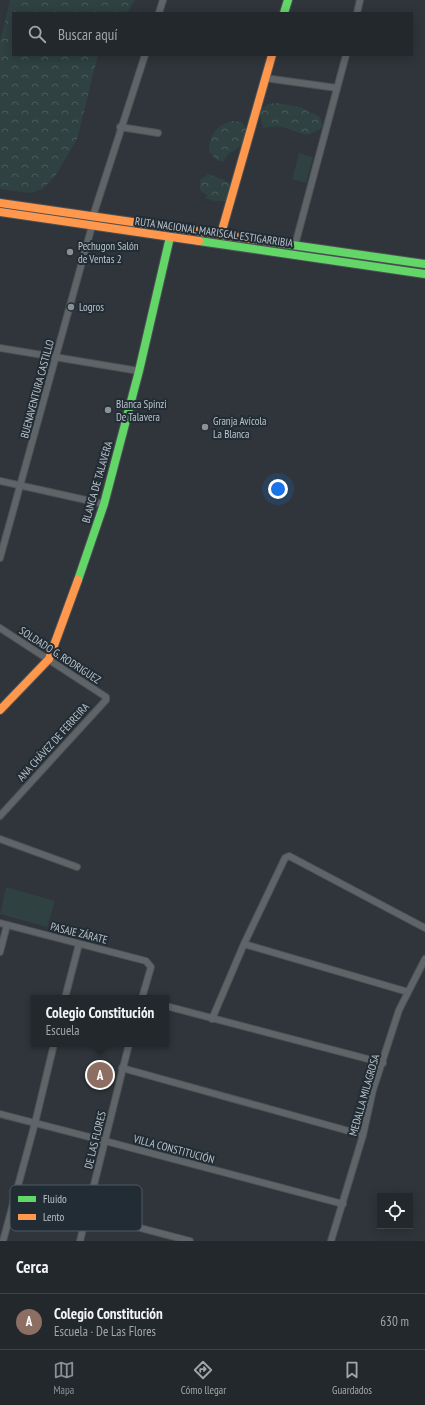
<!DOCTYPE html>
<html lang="es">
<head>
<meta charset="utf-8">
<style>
  :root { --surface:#23282c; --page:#2f3438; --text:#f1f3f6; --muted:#a3a6a9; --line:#404448; --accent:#899197 }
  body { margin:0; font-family:"PT Sans Narrow",sans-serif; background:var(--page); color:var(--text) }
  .controls { position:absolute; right:12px; bottom:12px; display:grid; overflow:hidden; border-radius:0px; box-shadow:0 2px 10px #0003 }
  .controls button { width:36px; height:36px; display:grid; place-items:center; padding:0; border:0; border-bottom:1px solid var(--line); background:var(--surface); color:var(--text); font:20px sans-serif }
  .you { position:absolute; left:278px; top:489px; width:14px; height:14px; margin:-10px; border:3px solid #fff; border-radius:50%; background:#1a73e8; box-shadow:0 0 0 6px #1a73e833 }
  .badge { display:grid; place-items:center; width:26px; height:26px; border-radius:50%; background:var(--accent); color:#fff; font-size:13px; font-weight:700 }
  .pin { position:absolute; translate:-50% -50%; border:2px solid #fff; box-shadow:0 1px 4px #0006 }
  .popup { position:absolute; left:31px; top:995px; width:138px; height:52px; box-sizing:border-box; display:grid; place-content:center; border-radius:0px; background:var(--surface); filter:drop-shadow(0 1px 3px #0005); font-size:13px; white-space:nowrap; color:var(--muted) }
  .popup b { font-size:15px; color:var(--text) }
  .popup::after { content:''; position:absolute; left:50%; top:100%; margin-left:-8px; border:8px solid transparent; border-top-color:var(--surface) }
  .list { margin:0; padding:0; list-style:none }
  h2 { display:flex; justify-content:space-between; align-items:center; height:52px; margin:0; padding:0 16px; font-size:17px }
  h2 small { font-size:13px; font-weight:400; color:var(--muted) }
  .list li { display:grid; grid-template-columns:26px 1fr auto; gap:12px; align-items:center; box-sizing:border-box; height:56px; padding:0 16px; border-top:1px solid var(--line) }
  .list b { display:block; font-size:15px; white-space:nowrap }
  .list p { margin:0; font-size:13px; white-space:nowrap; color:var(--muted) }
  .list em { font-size:13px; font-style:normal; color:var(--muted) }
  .icon { flex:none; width:22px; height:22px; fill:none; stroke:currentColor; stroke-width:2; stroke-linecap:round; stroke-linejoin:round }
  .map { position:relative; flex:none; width:425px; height:1241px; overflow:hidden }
  .search { position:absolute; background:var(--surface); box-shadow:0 2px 10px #0003; left:12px; right:12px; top:12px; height:44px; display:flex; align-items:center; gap:10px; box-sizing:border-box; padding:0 14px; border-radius:0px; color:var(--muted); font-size:15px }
  .sheet { height:108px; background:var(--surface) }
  nav { display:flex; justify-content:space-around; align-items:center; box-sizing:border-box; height:56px; border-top:1px solid var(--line); background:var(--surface); font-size:11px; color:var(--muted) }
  nav a { display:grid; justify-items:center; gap:2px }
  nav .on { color:var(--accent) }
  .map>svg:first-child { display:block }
</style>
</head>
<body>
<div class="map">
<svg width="425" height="1241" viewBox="0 0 425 1241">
  <defs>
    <pattern id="forest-crowns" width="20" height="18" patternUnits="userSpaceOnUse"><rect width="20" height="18" fill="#2f4141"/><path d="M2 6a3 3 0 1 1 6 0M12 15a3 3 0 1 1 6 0" fill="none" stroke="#4b5b5b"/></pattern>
  </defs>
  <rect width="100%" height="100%" fill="#2f353a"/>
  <g fill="url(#forest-crowns)">
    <path d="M10 0H135L127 13H13V55H98L77 139 56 175 43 189 30 193 0 189V42Z"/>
    <path d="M278 103 300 107 320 117 323 127C306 140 302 133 285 128 277 125 270 127 263 128L259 111 268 104Z"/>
    <path d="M232 121 242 122 247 131 246 142C236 151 230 150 223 162L217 160 209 152C209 135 216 126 232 121Z"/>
    <path d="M208 174 229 182 232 192 226 201H215L205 198 208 196 200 190V180Z"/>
  </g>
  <g fill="#2f4141">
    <path d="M299 153 313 157 306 183 292 179Z"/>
    <path d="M6 887 55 901 47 927 0 914Z"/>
  </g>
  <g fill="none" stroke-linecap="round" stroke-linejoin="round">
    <defs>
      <g id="street">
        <path d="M159 13 163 0"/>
        <path d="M357 13 360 0"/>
        <path d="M265 78 337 88"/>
        <path d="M120 127 158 133"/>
        <path d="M93 216 145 55"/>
        <path d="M295 245 346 55"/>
        <path d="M0 348 139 371"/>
        <path d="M0 481 104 504"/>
        <path d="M0 558 92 226"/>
        <path d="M0 628 106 697V700L0 816"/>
        <path d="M0 839 77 867"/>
        <path d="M0 923 146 961 151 967 142 998"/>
        <path d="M244 944 408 992"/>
        <path d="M0 952 7 925"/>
        <path d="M65 998 79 944"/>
        <path d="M166 1006 383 1063"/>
        <path d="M212 1019 244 944 285 858 289 856 425 928"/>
        <path d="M122 1068 363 1135"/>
        <path d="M0 1114 105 1141 343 1204"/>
        <path d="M87 1214 190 1241"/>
        <path d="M3 1241 35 1123 54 1044"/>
        <path d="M80 1241 129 1044"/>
        <path d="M331 1241 363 1135 373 1090 399 1010 425 959"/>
      </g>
      <g id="fast">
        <path d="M284 13 288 0"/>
        <path d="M199 241 425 274"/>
        <path d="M271 242 425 264"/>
        <path d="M78 580 104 504 139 371 170 237"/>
      </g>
      <g id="slow">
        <path d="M0 203 271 242"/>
        <path d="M0 212 199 241"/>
        <path d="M221 234 272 55"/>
        <path d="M0 710 49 659 78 580"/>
      </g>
    </defs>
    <use href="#street" stroke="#4c5154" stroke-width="8"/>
    <use href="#fast" stroke="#4c5154" stroke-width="10"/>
    <use href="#slow" stroke="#4c5154" stroke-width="10"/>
    <use href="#street" stroke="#5f6468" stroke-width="6"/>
    <use href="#fast" stroke="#63d668" stroke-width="8"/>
    <use href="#slow" stroke="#ff974d" stroke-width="8"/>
  </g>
  <g fill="#899197" stroke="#222c34" stroke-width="1.5">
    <circle cx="70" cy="252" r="4"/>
    <circle cx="71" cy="307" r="4"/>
    <circle cx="108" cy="410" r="4"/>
    <circle cx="205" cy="427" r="4"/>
  </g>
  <g text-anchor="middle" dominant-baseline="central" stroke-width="4" stroke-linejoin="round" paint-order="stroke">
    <g font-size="11" fill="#bac2c9" stroke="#222c34">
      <text transform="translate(214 232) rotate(8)">RUTA NACIONAL MARISCAL ESTIGARRIBIA</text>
      <text transform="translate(37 389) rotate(-75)">BUENAVENTURA CASTILLO</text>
      <text transform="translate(97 482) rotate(-74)">BLANCA DE TALAVERA</text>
      <text transform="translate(60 655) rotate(33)">SOLDADO G. RODRIGUEZ</text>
      <text transform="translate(53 742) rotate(-48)">ANA CHÁVEZ DE FERREIRA</text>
      <text transform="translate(79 933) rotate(14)">PASAJE ZÁRATE</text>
      <text transform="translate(364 1095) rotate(-74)">MEDALLA MILAGROSA</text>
      <text transform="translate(95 1140) rotate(-76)">DE LAS FLORES</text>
      <text transform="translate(174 1149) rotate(15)">VILLA CONSTITUCIÓN</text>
    </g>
    <g font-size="11" fill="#bac2c9" stroke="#222c34" text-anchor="start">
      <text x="78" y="246">Pechugon Salón<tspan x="78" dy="13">de Ventas 2</tspan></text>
      <text x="79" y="307">Logros</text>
      <text x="116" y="404">Blanca Spinzi<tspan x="116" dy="13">De Talavera</tspan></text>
      <text x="213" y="421">Granja Avícola<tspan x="213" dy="13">La Blanca</tspan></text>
    </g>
  </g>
  <rect x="10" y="1185" width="132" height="46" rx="6" fill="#222c34" stroke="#505961" stroke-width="1"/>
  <rect x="18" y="1196" width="18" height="6" fill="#63d668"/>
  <rect x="18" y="1214" width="18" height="6" fill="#ff974d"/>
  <g font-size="11" fill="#bac2c9">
    <text x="43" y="1203">Fluido</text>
    <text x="43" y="1221">Lento</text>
  </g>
</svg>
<div class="controls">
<button><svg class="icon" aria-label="locate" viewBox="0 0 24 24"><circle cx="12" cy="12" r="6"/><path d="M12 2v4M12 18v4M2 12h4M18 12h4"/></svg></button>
</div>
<div class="you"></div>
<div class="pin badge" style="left:100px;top:1075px;background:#8d6e63">A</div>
<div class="popup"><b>Colegio Constitución</b>Escuela</div>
<div class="search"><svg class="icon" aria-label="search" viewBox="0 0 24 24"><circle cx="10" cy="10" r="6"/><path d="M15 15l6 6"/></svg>Buscar aquí</div>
</div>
<section class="sheet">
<h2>Cerca<small></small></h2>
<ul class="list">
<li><span class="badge" style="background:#8d6e63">A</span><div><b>Colegio Constitución</b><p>Escuela · De Las Flores</p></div><em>630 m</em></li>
</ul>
</section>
<nav>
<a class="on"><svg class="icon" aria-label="map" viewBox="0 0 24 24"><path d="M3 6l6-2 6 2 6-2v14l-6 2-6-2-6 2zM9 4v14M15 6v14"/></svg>Mapa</a>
<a><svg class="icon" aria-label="directions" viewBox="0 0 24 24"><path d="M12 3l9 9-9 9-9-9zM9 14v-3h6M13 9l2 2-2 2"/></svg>Cómo llegar</a>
<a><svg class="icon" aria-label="saved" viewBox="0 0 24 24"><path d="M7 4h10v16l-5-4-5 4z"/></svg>Guardados</a>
</nav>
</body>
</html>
